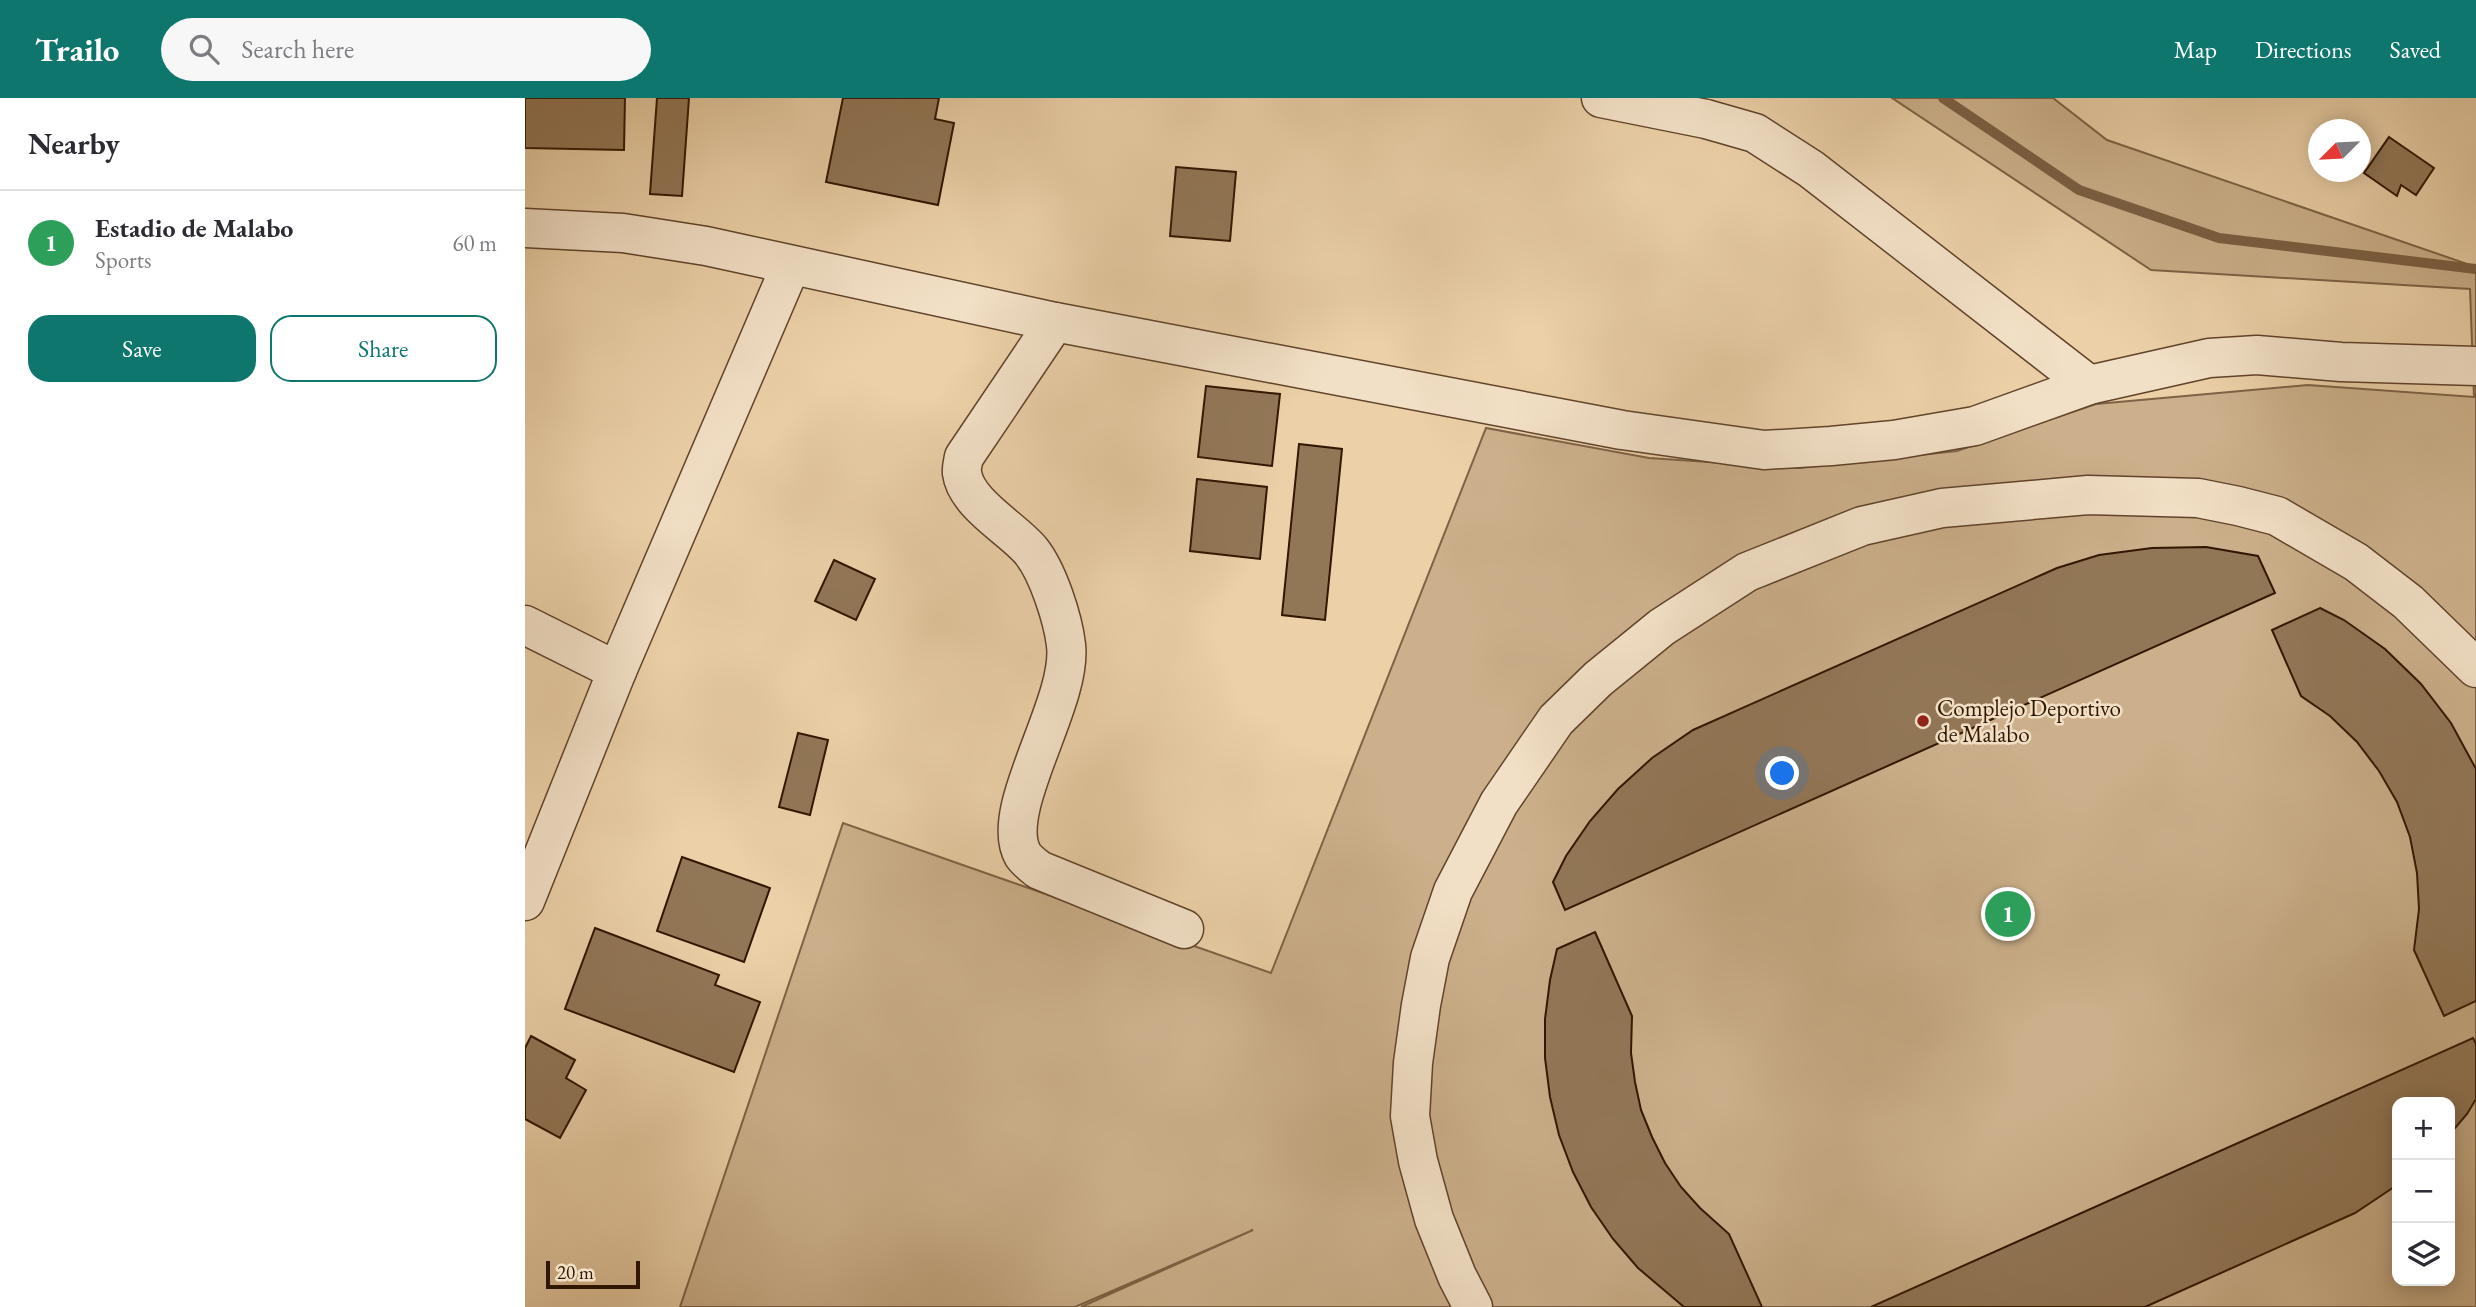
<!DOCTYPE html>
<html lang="en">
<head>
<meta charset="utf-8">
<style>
  :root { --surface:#fff; --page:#f7f7f7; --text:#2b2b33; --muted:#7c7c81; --line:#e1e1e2; --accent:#0f766e }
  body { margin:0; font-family:"EB Garamond",serif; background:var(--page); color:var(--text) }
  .controls { position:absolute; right:21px; bottom:21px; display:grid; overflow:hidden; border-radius:14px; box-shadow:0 4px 18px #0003 }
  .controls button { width:63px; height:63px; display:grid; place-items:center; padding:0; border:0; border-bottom:2px solid var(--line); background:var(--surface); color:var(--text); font:35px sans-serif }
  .compass { position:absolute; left:1783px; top:21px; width:63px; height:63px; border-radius:50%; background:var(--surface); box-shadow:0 4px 18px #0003; rotate:246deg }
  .scale { position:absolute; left:21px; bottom:18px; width:94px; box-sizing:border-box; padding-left:7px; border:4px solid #311600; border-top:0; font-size:19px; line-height:24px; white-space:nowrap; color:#311600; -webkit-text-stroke:5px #f2e0c6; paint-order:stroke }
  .you { position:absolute; left:1258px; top:676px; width:24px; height:24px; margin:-18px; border:5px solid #fff; border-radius:50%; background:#1a73e8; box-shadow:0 0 0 10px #1a73e833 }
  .badge { display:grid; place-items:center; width:46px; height:46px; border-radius:50%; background:var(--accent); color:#fff; font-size:23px; font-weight:700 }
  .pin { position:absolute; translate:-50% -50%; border:4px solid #fff; box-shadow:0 2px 7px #0006 }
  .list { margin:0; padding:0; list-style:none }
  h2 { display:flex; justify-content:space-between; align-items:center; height:91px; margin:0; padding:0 28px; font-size:30px }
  h2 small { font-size:23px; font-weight:400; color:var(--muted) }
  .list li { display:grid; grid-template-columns:46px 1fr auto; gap:21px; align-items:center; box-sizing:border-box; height:105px; padding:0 28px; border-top:2px solid var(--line) }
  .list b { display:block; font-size:26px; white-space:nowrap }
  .list p { margin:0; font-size:23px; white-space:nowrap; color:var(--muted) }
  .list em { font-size:23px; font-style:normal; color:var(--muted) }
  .actions { display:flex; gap:14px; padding:21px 28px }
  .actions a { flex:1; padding:16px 0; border:2px solid var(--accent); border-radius:21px; text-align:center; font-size:24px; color:var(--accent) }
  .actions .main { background:var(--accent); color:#fff }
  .icon { flex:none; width:38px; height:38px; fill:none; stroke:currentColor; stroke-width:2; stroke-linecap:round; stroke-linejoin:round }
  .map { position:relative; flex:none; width:1951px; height:1209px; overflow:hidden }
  header { display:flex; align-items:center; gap:42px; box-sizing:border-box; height:98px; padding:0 35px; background:var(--accent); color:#fff }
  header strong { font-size:33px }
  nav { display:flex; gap:38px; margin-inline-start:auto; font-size:24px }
  .search { width:490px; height:63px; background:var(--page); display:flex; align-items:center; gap:18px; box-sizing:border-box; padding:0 24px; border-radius:38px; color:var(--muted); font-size:26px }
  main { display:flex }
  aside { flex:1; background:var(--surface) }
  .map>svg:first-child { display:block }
</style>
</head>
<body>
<header>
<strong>Trailo</strong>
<div class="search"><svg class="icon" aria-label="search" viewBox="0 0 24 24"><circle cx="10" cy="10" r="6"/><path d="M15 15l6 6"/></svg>Search here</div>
<nav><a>Map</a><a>Directions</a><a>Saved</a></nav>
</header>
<main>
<aside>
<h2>Nearby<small></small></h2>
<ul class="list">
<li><span class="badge" style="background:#2e9e5b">1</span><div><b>Estadio de Malabo</b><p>Sports</p></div><em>60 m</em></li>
</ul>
<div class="actions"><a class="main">Save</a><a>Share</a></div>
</aside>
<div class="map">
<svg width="1951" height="1209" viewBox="0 0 1951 1209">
  <rect width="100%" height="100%" fill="#ebd0a8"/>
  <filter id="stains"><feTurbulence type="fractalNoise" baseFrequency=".00286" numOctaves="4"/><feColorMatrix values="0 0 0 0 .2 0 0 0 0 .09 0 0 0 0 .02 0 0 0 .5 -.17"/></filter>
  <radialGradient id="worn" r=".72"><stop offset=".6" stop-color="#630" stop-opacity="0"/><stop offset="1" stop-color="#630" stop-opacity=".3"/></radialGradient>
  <path fill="#cbb08b" stroke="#7e6346" stroke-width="2" fill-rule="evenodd" d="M1367 0H1528L1582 42 1951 169V1209H556L728 1132 550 1209H155L318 725 746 875 961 330 1124 360 1274 370 1432 353 1571 306 1783 287 1949 299 1945 191 1626 172ZM1872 1004H1925V1183H1872Z"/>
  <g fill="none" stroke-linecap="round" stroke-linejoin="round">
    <path stroke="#7b6043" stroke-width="10" d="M1418 0 1554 92 1694 140 1951 171"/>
  </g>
  <g fill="#927757" stroke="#311600" stroke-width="2">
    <path d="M0 0H100L99 52 0 50Z"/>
    <path d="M132 0H164L157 98 125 96Z"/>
    <path d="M318 0H414L410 21 429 25 413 107 301 84Z"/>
    <path d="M1864 39 1909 70 1891 97 1876 87 1872 98 1839 75Z"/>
    <path d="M651 69 711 74 705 143 645 138Z"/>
    <path d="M681 288 755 296 747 368 673 359Z"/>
    <path d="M774 346 817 351 800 522 757 517Z"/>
    <path d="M672 381 742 389 735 461 665 453Z"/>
    <path d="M1681 449 1733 458 1750 495 1040 812 1028 784 1041 758 1065 723 1093 691 1127 660 1168 632 1532 470 1574 457 1627 450Z"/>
    <path d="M309 462 350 481 331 522 290 503Z"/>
    <path d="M1795 510 1819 522 1860 551 1896 586 1926 625 1951 671V903L1919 918 1889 852 1894 811 1892 775 1885 739 1872 704 1854 673 1832 644 1805 618 1776 598 1747 532Z"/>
    <path d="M273 635 303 642 285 717 254 709Z"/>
    <path d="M157 759 245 790 219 864 132 833Z"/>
    <path d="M70 830 194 877 190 887 235 904 209 974 40 911Z"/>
    <path d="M1070 834 1107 918 1106 955 1110 984 1116 1012 1127 1039 1140 1065 1156 1089 1175 1110 1204 1136 1237 1209H1159L1113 1170 1088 1141 1066 1109 1048 1074 1034 1037 1025 999 1020 960V921L1025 882 1032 851Z"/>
    <path d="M6 938 50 962 41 980 61 992 35 1040 0 1021V950Z"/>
    <path d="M1948 940 1951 946V1001L1942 1016 1925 1036V1004H1872V1087L1830 1115 1620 1209H1346Z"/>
  </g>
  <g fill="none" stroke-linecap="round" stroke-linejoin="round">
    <defs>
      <g id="minor">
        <path d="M1076 0 1181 21 1230 35 1286 71 1564 287"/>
        <path d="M0 130 98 135 181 148 530 224 1097 332 1239 352 1306 348 1369 342 1450 328 1564 287 1684 260 1732 257 1816 264 1951 268"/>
        <path d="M530 224 439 359C438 364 436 371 437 375 441 406 488 431 506 453 523 474 538 521 541 547 548 605 472 712 498 757 502 763 509 768 514 772L659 831"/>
        <path d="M0 527 92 573"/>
        <path d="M0 803 92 573 266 167"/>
        <path d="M948 1209 932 1178 909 1121 893 1063 885 1018 888 965 896 907 905 860 928 793 974 705 1031 622 1073 581 1137 529 1222 474 1337 428 1417 410 1563 397 1673 400 1713 408 1752 418 1831 464 1883 504 1951 570"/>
      </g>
    </defs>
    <use href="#minor" stroke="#60442a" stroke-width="41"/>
    <use href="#minor" stroke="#f2e0c6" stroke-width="38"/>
  </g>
  <circle fill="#8f2418" stroke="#f2e0c6" stroke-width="2.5" cx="1398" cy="623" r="7"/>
  <g text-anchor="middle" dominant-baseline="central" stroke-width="5" stroke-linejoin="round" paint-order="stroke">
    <g font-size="23" fill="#311600" stroke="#f2e0c6" text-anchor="start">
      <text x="1412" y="610">Complejo Deportivo<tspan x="1412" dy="26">de Malabo</tspan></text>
    </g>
  </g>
  <rect width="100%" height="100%" filter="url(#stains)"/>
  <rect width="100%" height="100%" fill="url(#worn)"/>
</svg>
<div class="controls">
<button>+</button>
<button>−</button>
<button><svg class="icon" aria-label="layers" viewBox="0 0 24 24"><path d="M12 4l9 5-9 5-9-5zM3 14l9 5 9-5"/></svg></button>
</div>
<svg class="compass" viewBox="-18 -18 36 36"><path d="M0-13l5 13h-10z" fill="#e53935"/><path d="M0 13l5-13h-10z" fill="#7c7c81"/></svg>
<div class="scale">20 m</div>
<div class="you"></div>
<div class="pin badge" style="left:1483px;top:816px;background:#2e9e5b">1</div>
</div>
</main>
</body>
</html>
